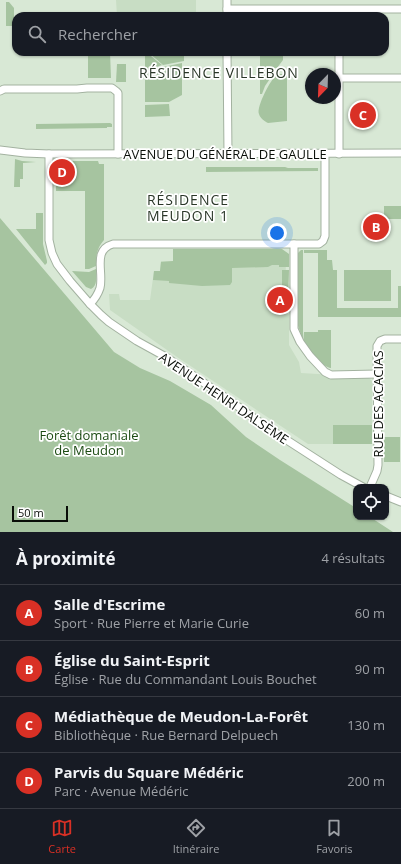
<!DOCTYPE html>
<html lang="fr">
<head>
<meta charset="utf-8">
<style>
  :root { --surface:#171b24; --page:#20242c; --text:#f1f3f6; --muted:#9ea1a6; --line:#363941; --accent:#d93025 }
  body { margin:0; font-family:"Open Sans",sans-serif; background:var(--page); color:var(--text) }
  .controls { position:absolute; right:12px; bottom:12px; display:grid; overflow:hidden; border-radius:8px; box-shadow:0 1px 3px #0004 }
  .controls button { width:36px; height:36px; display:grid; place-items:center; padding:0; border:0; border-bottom:1px solid var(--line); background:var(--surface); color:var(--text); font:20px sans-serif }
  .compass { position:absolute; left:305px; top:68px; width:36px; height:36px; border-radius:50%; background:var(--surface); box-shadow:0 1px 3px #0004; rotate:203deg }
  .scale { position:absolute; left:12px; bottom:10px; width:56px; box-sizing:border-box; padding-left:4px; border:2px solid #090e08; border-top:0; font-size:11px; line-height:14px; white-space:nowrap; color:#090e08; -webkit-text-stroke:3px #fff; paint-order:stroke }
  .you { position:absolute; left:277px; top:233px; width:14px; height:14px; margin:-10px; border:3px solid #fff; border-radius:50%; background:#1a73e8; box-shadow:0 0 0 6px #1a73e833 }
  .badge { display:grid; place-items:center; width:26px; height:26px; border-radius:50%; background:var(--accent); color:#fff; font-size:13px; font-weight:700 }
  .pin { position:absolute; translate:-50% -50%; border:2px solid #fff; box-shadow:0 1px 4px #0006 }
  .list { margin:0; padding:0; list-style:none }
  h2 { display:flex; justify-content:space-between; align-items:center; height:52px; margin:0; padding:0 16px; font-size:17px }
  h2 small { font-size:13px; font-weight:400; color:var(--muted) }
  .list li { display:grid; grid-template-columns:26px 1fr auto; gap:12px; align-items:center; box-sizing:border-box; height:56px; padding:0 16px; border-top:1px solid var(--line) }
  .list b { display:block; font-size:15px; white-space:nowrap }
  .list p { margin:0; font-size:13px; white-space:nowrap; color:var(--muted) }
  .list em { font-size:13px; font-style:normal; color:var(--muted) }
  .icon { flex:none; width:22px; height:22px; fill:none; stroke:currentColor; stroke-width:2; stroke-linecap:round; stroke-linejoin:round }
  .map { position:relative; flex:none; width:401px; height:532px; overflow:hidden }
  .search { position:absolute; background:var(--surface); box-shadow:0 1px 3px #0004; left:12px; right:12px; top:12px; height:44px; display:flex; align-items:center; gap:10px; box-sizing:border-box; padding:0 14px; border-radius:12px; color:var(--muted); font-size:15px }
  .sheet { height:276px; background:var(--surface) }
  nav { display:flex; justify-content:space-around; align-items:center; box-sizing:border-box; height:56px; border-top:1px solid var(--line); background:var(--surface); font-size:11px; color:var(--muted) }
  nav a { display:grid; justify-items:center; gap:2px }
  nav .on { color:var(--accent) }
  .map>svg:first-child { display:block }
</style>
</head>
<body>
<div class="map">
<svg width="401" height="532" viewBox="0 0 401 532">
  <rect width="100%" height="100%" fill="#d8e8d5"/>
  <g fill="#c8ddc4">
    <path d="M116 0H196V15L117 16Z"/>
    <path d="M173 253 286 255 285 313 289 314V345L299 362 301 373 368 377 372 381V444H308L177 357 110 310 109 294H119L120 300H150L154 271H160L161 261H173Z"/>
  </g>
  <g fill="#a6c4a0">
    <path d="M6 2H9L14 8V26H6Z"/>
    <path d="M88 52H110L111 78H88Z"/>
    <path d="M123 52H146L162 65 145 71V56H117Z"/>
    <path d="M148 52H184V61L163 65Z"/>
    <path d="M260 52H283V60L277 68H260Z"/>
    <path d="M182 63V95L169 102H145V74L163 67Z"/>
    <path d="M117 64H126V82H116Z"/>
    <path d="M260 70H276L265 86 262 94H260Z"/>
    <path d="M277 74H287V121L268 123C264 121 260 118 259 114 256 107 271 79 277 74Z"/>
    <path d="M169 104 170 116 145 117V105Z"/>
    <path d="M110 123 112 124V127H107V128L36 129V124Z"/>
    <path d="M15 159 22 161 36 162 23 163V179H20V187H14Z"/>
    <path d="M56 161H98L99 164H104V240C97 248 96 255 96 266L89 269H85V191H56Z"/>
    <path d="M206 167H285L288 168H318V171L206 172Z"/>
    <rect x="384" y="206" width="17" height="13"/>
    <path d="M36 213H43V244L47 261V263L45 265 16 229H36Z"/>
    <path d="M0 218 114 352 140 368 170 381 211 405 246 437 280 460 356 508V517H370L393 532H0Z"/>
    <path d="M173 249H282L289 254V267H279V265H272L268 267 232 268V282L230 285 202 286 169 283V281L153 280 154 271H160L161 262 173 261Z"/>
    <path d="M301 250H303V340L297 323V256L298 253Z"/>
    <path d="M304 250H327V260H332L333 270H337V308H398V286H401V317H318V253H304Z"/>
    <path d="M96 269C96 276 98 286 91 289L86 287 72 271 89 272Z"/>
    <path d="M282 270H289L288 304H285V294H282Z"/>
    <rect x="344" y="270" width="47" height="31"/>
    <path d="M318 330H331V368C323 367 306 350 304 342 303 339 304 335 304 332H318Z"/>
    <rect x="333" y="425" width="39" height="19"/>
    <rect x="384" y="437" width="16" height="25"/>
  </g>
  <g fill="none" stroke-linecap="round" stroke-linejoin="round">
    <defs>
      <g id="minor">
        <path d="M227 9H401"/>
        <path d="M227 16V0"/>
        <path d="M227 52 228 154"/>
        <path d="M339 78H401"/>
        <path d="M0 91 4 89H77L87 88H112L116 91 118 93V154"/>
        <path d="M0 150 25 153 49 154 401 153"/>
        <path d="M49 154V240L52 253 57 264 70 281 90 304 101 315 109 322 137 341 166 357 229 400 265 426 341 475 363 487"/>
        <path d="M339 154V52"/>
        <path d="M294 244V329L300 342 310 356 325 372 331 375 377 374"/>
        <path d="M90 304C95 299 98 294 100 288 104 272 92 250 113 244H319L323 241 325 236V154"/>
        <path d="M370 487 377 471 378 465 377 346 380 341 385 339H401"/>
        <path d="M386 496 401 502"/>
      </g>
    </defs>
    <use href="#minor" stroke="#a3b2a0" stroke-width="9"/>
    <use href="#minor" stroke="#fff" stroke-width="7"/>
  </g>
  <g text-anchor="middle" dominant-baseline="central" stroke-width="3.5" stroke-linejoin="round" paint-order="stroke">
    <g font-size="13" fill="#090e08" stroke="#fff">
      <text x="225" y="154">AVENUE DU GÉNÉRAL DE GAULLE</text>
      <text transform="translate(224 398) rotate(34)">AVENUE HENRI DALSÈME</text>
      <text transform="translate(378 404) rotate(-90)">RUE DES ACACIAS</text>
    </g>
    <g font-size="13" fill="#1c4b13" stroke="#fff">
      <text x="89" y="435">Forêt domaniale<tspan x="89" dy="15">de Meudon</tspan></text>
    </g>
    <g font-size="14" letter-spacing="1" fill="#2a3728" stroke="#fff">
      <text x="219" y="72">RÉSIDENCE VILLEBON</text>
      <text x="188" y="199">RÉSIDENCE<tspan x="188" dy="16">MEUDON 1</tspan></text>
    </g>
  </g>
</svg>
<div class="controls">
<button><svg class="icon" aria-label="locate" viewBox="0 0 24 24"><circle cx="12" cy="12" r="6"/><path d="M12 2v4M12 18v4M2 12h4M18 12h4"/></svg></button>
</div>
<svg class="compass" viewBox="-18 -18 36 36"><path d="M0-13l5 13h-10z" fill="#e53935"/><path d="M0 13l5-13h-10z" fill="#9ea1a6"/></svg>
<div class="scale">50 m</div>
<div class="you"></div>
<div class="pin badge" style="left:280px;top:300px">A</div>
<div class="pin badge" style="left:376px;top:227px">B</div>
<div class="pin badge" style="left:363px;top:115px">C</div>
<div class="pin badge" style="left:62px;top:172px">D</div>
<div class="search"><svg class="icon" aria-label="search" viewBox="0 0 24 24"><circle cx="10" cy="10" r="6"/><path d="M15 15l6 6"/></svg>Rechercher</div>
</div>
<section class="sheet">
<h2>À proximité<small>4 résultats</small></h2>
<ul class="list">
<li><span class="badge">A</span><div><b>Salle d'Escrime</b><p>Sport · Rue Pierre et Marie Curie</p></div><em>60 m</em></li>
<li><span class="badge">B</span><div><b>Église du Saint-Esprit</b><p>Église · Rue du Commandant Louis Bouchet</p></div><em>90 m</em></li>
<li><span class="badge">C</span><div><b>Médiathèque de Meudon-La-Forêt</b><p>Bibliothèque · Rue Bernard Delpuech</p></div><em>130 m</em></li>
<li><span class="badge">D</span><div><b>Parvis du Square Médéric</b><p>Parc · Avenue Médéric</p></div><em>200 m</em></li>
</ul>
</section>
<nav>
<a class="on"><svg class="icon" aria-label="map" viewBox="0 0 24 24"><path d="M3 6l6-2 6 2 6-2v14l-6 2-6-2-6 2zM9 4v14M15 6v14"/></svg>Carte</a>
<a><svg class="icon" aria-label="directions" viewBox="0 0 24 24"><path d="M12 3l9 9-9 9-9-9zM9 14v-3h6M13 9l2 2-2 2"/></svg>Itinéraire</a>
<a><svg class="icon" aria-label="saved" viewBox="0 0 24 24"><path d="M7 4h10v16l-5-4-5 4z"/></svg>Favoris</a>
</nav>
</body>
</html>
